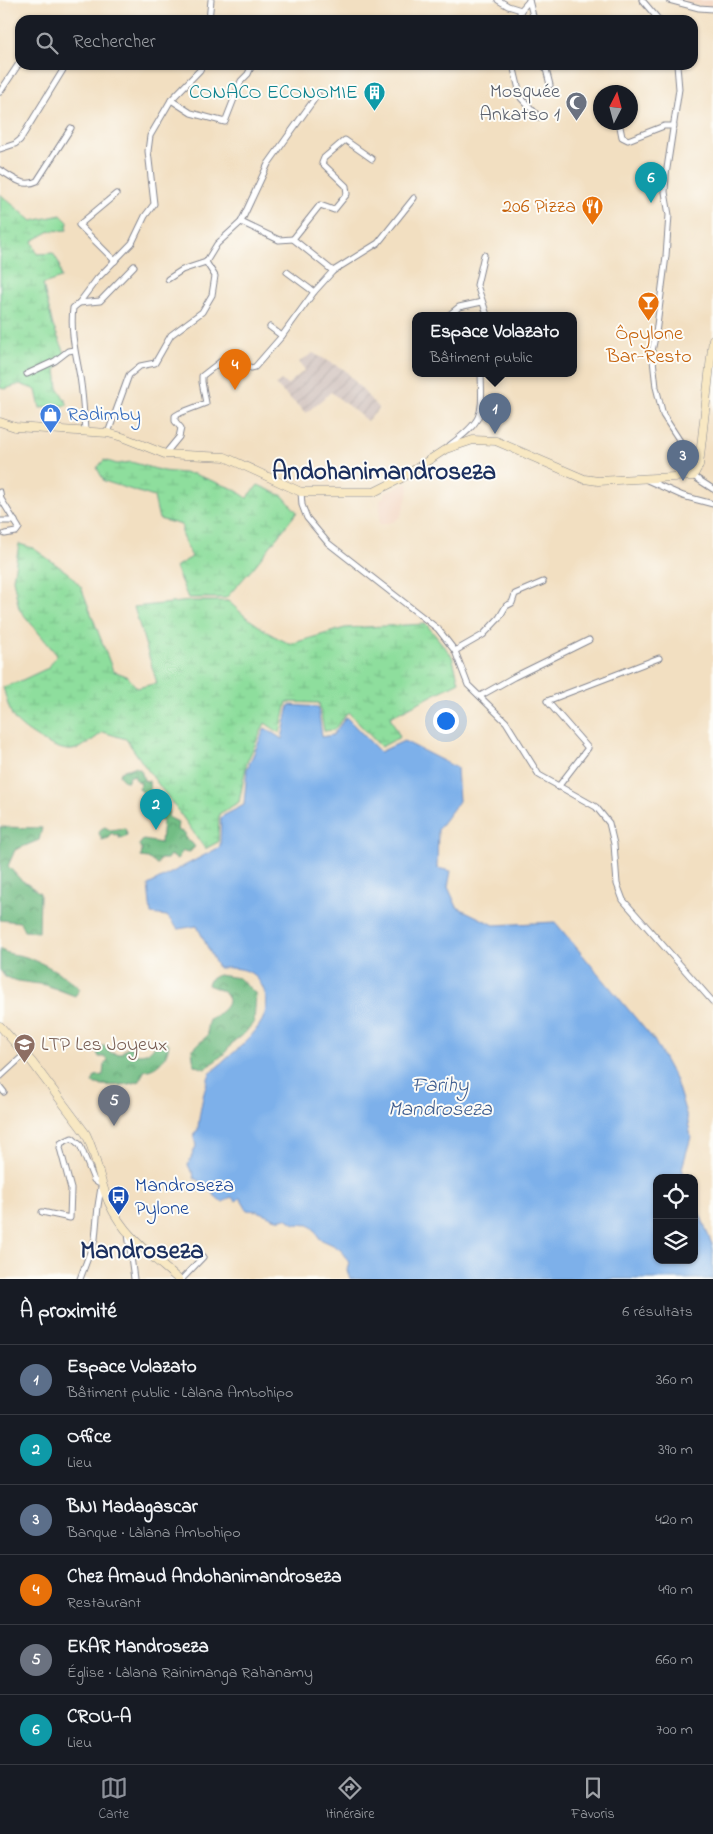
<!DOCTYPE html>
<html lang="fr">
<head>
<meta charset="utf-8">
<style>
  :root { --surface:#171b24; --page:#242831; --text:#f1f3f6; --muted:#9ea1a6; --line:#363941; --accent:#8c9099 }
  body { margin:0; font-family:"Indie Flower",sans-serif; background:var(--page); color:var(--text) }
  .controls { position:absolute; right:15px; bottom:15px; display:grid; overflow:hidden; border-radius:10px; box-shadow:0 1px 4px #0004 }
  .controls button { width:45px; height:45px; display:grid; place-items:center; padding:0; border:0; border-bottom:1px solid var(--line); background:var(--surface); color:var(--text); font:25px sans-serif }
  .compass { position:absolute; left:593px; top:85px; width:45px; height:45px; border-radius:50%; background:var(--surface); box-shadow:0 1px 4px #0004; rotate:6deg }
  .you { position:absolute; left:445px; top:720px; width:18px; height:18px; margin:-12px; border:4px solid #fff; border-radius:50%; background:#1a73e8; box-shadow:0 0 0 8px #1a73e833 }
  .badge { display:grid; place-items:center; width:32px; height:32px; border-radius:50%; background:var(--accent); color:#fff; font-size:16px; font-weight:700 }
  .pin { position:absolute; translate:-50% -41px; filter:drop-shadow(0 1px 2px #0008) }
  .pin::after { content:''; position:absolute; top:26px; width:18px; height:15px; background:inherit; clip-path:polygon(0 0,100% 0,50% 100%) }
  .popup { position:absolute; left:412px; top:312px; width:165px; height:65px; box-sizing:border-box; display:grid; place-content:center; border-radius:10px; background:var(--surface); filter:drop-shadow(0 1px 4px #0005); font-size:16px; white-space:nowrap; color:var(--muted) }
  .popup b { font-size:19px; color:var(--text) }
  .popup::after { content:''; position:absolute; left:50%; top:100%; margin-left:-10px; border:10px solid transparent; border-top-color:var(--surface) }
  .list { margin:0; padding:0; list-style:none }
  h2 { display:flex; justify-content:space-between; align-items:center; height:65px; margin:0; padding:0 20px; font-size:21px }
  h2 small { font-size:16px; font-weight:400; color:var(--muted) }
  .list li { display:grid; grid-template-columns:32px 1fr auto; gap:15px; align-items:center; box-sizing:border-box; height:70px; padding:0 20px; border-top:1px solid var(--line) }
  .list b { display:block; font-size:19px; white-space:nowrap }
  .list p { margin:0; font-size:16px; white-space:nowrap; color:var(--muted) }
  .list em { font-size:16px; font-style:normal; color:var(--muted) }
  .icon { flex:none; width:28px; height:28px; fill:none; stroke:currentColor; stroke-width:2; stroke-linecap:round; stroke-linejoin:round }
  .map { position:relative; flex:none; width:713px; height:1279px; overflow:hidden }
  .search { position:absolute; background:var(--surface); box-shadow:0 1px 4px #0004; left:15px; right:15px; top:15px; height:55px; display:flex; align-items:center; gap:12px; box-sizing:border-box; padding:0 18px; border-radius:15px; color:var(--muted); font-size:19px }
  .sheet { height:485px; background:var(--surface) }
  nav { display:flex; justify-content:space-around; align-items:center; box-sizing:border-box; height:70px; border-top:1px solid var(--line); background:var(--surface); font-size:14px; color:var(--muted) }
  nav a { display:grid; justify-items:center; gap:2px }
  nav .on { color:var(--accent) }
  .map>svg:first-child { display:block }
</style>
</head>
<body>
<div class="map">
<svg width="713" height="1279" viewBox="0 0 713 1279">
  <defs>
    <pattern id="industrial-furrows" width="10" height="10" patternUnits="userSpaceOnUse" patternTransform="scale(1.25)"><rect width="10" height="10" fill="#cfc0bb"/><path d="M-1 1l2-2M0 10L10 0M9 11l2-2" fill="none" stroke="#b1a5a3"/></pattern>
    <pattern id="forest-crowns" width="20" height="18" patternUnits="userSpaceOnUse" patternTransform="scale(1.25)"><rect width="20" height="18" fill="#72bd84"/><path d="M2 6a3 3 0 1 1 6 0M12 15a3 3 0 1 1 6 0" fill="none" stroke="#5d9a6f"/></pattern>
    <pattern id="wetland-marsh" width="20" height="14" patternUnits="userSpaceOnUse" patternTransform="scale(1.25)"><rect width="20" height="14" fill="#8ede9d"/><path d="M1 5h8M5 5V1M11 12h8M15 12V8" fill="none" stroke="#7abf8a"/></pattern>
  </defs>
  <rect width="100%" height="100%" fill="#fdfcf7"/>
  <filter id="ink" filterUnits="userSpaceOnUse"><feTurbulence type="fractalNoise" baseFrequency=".02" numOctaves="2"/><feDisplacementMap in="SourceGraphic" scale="10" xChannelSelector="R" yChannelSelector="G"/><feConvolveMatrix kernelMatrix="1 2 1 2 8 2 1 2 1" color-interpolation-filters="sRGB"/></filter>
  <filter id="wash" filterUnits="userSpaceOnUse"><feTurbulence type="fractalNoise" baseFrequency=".0096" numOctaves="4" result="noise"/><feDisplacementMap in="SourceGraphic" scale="20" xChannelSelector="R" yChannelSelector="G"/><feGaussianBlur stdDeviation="1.12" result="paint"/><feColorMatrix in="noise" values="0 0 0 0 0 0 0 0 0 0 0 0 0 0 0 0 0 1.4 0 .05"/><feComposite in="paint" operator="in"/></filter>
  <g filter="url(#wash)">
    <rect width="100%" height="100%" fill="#f2dfc1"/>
    <g fill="#f3d4bf">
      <path d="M680 0H713V7L700 6Z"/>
      <path d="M408 482 409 490 401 516 393 522 379 525 380 498 385 497 384 493Z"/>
    </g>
    <path fill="url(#industrial-furrows)" d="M313 353 345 370 379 409 367 421 331 392 306 413 275 385 281 380 287 385 305 370 299 362Z"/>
    <g fill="url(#forest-crowns)" stroke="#467671">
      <path d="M135 767 141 770 144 780 149 781 150 792 159 796V804L169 810 168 817 178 822 177 830 185 833 186 839 192 843 195 847 190 852 183 851 177 859 170 855 167 859H160L157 865 148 858 141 857 142 850 139 845 143 840 161 843 163 821 150 817 153 809 145 801V795L139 788 141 783 136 780 134 775 129 777 128 781C123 781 121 779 119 774L124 770Z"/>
      <path d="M0 827 42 828 39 840 15 850 8 866 20 879 40 893 39 932 24 931 20 922 0 920Z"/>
      <path d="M105 827 110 830 125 828 127 834 126 837 119 838V834L115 835 111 833 109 838 102 840 99 833 101 829Z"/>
      <path d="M0 949C8 955 17 954 26 957 44 963 67 976 80 989L75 996 46 985 18 981 5 977 0 970Z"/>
      <path d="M218 975 239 978 256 994 254 1022 244 1034 234 1041 224 1054 205 1069 194 1065 192 1050 208 1035 207 1027 209 1019C218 1015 237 1003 223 992 219 989 213 987 208 985L209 980Z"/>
      <path d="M157 1040H163L169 1044C167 1058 159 1069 144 1071L140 1081C126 1086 105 1087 92 1083L95 1076 103 1075 104 1065 108 1060 105 1057H99L96 1050 104 1045 110 1053 120 1054 128 1047 132 1048 134 1054C147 1054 152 1053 157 1040Z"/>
    </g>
    <g fill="url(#wetland-marsh)" stroke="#54867e">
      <path d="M0 194 32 221 61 215 68 222 67 230 50 231 32 241 37 254 53 253 59 263 61 278 43 284 53 326 66 355 56 369 58 388 68 405 40 408 36 390 20 384 5 389 0 388Z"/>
      <path d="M104 460 117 464 131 462 163 471 194 474 234 489 247 498 258 485 283 496 297 512 254 567 226 598H188L175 567 192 557 182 536V525L159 519 154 497 104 481 97 468Z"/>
      <path d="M19 544 33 548 68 573 81 587 113 671 127 676 137 688 157 683 134 607 191 601H228L246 617 272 635 290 644 345 628 426 624 452 656 459 682 390 717 400 737 381 747 348 712 334 730 324 731 319 703 287 702 280 733 265 723 247 762 239 802 219 814 218 842 205 849C180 811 151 777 126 739L103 732C94 739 83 748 72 750 57 752 24 731 15 720 9 712 6 697 3 687L18 682 48 668 57 655 19 609 13 579Z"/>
    </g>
    <path fill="#7db0ea" stroke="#4c70a4" d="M289 705 318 707 322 737 333 735 346 717 380 752 404 741 457 768 459 801 438 829 437 868 451 871 448 887 457 907 494 925 555 922 654 1040 676 1081 687 1117 691 1137 682 1168 685 1178H657V1260H694V1199L713 1247V1279H350L347 1270 349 1263 342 1251 333 1245 320 1239 314 1229 309 1225 295 1224 286 1218C276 1222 269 1215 260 1212 257 1210 251 1211 247 1210L240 1198 236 1201 231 1197 223 1202C212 1196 207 1185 194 1178L193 1172 191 1171 188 1165 196 1146 194 1137 195 1132 198 1130C198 1119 205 1083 210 1074 213 1070 218 1066 222 1063 242 1044 278 1020 263 988 253 967 239 968 218 968L197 926 178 929 167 916 151 914 148 885 220 847 221 817 244 805 247 769 265 728 282 739Z"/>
  </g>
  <g filter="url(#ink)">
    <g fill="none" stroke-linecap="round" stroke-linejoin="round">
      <defs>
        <g id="street">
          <path d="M498 0 508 6 521 10 529 1"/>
          <path d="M529 0 534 20"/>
          <path d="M642 0 659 20"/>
          <path d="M669 0 699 8 713 9"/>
          <path d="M209 20 211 0"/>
          <path d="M518 20 521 10"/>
          <path d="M513 65 521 98 539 117 542 115"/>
          <path d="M545 65 550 85"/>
          <path d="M677 65 679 89 666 175 665 192 669 215 666 256 656 333 652 351 656 387 663 415 691 458 699 465"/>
          <path d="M0 92 20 62"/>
          <path d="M171 100 191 113 225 122 241 81 248 74 252 65"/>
          <path d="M619 122 622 137 628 140 664 126H674"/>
          <path d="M0 149 15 144 20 140 66 65"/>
          <path d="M0 170C12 177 23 188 37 181L71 128"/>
          <path d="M241 222 279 240 293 239"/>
          <path d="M484 255 477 285 487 315"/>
          <path d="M115 261 79 225 116 194"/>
          <path d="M333 271 293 239 320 205 334 210 347 194 346 186 322 163 324 158 345 140 372 159"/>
          <path d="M287 272 314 292"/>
          <path d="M168 279 182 270 206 262 217 244 241 222 268 164 318 94"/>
          <path d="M79 303 100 301 134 266"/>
          <path d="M449 315 459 307 482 302"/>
          <path d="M270 327 282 336"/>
          <path d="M27 374 55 361 68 351 74 350"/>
          <path d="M85 432C84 414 83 395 80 377 76 354 70 332 73 308L79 303 97 279 132 243 145 216 154 204 148 151 150 136 171 100 200 70 202 65"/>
          <path d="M108 433 129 375 140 366 155 363 171 335 202 312 212 295 215 276 206 262"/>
          <path d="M450 445C485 419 482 415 481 373"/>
          <path d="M165 454 179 437 181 428 175 421V416L180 413 206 403 202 382V376L229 355 251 368 255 367 282 336 314 292 333 271 378 243 414 198"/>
          <path d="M693 476 713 489"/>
          <path d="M647 480 683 496 713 504"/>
          <path d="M0 492 1 499 19 528 16 532 5 534"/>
          <path d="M301 492 302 505 307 518 328 543 438 629 455 651 468 685 506 722 539 775 596 807 609 823 614 844 617 884 623 900 713 1002"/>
          <path d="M0 521H15"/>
          <path d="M455 651 483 635 499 618 506 606 512 603 515 594 543 582"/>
          <path d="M480 696 514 677 589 640"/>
          <path d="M558 787 588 748 547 701 659 658"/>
          <path d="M0 1077 25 1054"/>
          <path d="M0 1087 4 1092"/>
          <path d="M42 1212 70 1218 71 1189 60 1148 61 1143 72 1138 80 1145 94 1180 98 1183 102 1181 98 1206 95 1239 80 1279"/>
          <path d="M128 1234 134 1279"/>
          <path d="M182 1279 203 1257"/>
        </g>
        <g id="secondary">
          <path d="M0 422 15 427 108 433 122 437 165 454 225 457 301 492H374L400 479 446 449 473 440 496 441 584 479 598 481 693 476 699 465 713 339"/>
          <path d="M0 1026 32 1062 86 1134C97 1156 99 1180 109 1203 123 1235 152 1256 178 1279"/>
        </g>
      </defs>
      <use href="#street" stroke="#868790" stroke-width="7"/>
      <use href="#secondary" stroke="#868790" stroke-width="9"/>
      <use href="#street" stroke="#fff" stroke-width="5"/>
      <use href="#secondary" stroke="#f8e8c3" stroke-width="8"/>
    </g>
  </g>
  <defs>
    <symbol id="building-pin" viewBox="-11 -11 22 30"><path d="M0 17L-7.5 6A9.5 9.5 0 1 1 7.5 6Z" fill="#0f9aa8" stroke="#fdfcf7"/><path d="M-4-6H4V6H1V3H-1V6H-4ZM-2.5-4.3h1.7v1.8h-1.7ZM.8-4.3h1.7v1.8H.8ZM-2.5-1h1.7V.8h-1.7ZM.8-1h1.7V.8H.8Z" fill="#fff"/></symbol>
    <symbol id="mosque-pin" viewBox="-11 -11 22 30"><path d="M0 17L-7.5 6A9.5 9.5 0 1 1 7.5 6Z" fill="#6b7280" stroke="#fdfcf7"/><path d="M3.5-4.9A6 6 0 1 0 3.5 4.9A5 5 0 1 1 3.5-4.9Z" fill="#fff"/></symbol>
    <symbol id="restaurant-pin" viewBox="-11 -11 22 30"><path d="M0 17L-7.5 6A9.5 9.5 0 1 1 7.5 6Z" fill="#e8710a" stroke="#fdfcf7"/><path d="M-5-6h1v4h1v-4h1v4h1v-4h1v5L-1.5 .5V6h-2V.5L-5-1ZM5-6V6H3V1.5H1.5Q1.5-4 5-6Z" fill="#fff"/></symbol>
    <symbol id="bar-pin" viewBox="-11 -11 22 30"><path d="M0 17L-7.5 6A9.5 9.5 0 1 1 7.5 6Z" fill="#e8710a" stroke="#fdfcf7"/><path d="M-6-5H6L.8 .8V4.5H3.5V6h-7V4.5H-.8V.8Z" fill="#fff"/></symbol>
    <symbol id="shop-pin" viewBox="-11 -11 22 30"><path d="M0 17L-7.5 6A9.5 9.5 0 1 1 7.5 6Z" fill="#3f7fe0" stroke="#fdfcf7"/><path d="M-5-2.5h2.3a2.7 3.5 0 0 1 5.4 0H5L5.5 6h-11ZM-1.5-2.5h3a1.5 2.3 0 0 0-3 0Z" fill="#fff"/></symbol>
    <symbol id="school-pin" viewBox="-11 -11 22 30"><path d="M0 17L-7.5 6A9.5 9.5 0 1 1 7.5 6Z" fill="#8d6e63" stroke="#fdfcf7"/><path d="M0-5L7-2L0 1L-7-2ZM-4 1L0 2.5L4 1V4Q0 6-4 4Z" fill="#fff"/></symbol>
    <symbol id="bus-pin" viewBox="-11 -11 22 30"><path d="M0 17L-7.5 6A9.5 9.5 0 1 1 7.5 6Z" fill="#1a4fb4" stroke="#fdfcf7"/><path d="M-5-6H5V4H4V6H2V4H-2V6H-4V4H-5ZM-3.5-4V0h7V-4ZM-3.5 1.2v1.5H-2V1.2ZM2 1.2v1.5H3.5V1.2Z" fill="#fff"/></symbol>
  </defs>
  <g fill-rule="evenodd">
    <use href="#building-pin" x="362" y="80" width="25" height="34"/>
    <use href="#mosque-pin" x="564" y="90" width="25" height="34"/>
    <use href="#restaurant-pin" x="580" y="194" width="25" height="34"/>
    <use href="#bar-pin" x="636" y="290" width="25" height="34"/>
    <use href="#shop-pin" x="38" y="402" width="25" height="34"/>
    <use href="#school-pin" x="12" y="1032" width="25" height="34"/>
    <use href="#bus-pin" x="106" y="1184" width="25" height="34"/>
  </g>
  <g text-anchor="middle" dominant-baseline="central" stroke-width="4" stroke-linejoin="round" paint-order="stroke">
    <g font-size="20" fill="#5b616d" stroke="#fdfcf7" text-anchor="end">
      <text x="560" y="92">Mosquée<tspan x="560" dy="23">Ankatso 1</tspan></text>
    </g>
    <g font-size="20" fill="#0d838f" stroke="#fdfcf7" text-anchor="end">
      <text x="358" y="93">CONACO ECONOMIE</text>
    </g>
    <g font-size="20" fill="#c56008" stroke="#fdfcf7" text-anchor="end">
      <text x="576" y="207">206 Pizza</text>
      <text x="649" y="334" text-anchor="middle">Ôpylone<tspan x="649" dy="23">Bar-Resto</tspan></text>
    </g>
    <g font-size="20" fill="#366cbe" stroke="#fdfcf7" text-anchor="start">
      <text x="67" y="415">Radimby</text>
    </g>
    <g font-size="20" fill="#785e54" stroke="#fdfcf7" text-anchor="start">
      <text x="41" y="1045">LTP Les Joyeux</text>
    </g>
    <g font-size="20" fill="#164399" stroke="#fdfcf7" text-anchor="start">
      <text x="135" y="1186">Mandroseza<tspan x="135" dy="23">Pylone</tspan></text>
    </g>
    <g font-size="21" font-style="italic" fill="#3d5c8f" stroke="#fdfcf7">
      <text x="440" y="1086">Farihy<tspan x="440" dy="24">Mandroseza</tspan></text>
    </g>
    <g font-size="25" font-weight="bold" fill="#1b2f5e" stroke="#fdfcf7">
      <text x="384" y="473">Andohanimandroseza</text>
      <text x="142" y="1252">Mandroseza</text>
    </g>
  </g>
</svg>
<div class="controls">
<button><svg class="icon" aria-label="locate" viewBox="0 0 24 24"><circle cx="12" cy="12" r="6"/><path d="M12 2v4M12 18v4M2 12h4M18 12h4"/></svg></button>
<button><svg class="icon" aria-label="layers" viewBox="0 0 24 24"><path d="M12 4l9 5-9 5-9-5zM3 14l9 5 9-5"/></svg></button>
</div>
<svg class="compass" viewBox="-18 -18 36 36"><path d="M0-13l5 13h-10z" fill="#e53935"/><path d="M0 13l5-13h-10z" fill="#9ea1a6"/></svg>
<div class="you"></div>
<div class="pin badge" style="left:495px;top:434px;background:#5c6f8a">1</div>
<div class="popup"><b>Espace Volazato</b>Bâtiment public</div>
<div class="pin badge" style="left:156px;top:830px;background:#0f9aa8">2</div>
<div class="pin badge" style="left:683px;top:481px;background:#5c6f8a">3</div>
<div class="pin badge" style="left:235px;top:390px;background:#e8710a">4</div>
<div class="pin badge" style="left:114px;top:1126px;background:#6b7280">5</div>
<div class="pin badge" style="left:651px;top:203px;background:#0f9aa8">6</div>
<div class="search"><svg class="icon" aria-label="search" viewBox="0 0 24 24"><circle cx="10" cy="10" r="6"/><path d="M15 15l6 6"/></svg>Rechercher</div>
</div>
<section class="sheet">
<h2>À proximité<small>6 résultats</small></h2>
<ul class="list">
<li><span class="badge" style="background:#5c6f8a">1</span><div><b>Espace Volazato</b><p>Bâtiment public · Làlana Ambohipo</p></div><em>360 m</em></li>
<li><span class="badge" style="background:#0f9aa8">2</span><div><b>Office</b><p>Lieu</p></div><em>390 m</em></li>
<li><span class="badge" style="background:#5c6f8a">3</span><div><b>BNI Madagascar</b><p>Banque · Làlana Ambohipo</p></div><em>420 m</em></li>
<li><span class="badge" style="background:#e8710a">4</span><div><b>Chez Arnaud Andohanimandroseza</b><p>Restaurant</p></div><em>490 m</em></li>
<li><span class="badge" style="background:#6b7280">5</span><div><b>EKAR Mandroseza</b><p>Église · Làlana Rainimanga Rahanamy</p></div><em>660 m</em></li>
<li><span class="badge" style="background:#0f9aa8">6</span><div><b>CROU-A</b><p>Lieu</p></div><em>700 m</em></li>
</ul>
</section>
<nav>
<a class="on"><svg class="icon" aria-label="map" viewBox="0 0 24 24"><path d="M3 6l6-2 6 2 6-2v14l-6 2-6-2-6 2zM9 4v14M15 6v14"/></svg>Carte</a>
<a><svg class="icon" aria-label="directions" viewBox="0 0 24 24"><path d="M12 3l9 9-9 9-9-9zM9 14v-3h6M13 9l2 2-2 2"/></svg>Itinéraire</a>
<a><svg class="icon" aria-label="saved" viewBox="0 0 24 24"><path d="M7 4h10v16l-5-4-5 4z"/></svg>Favoris</a>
</nav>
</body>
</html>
